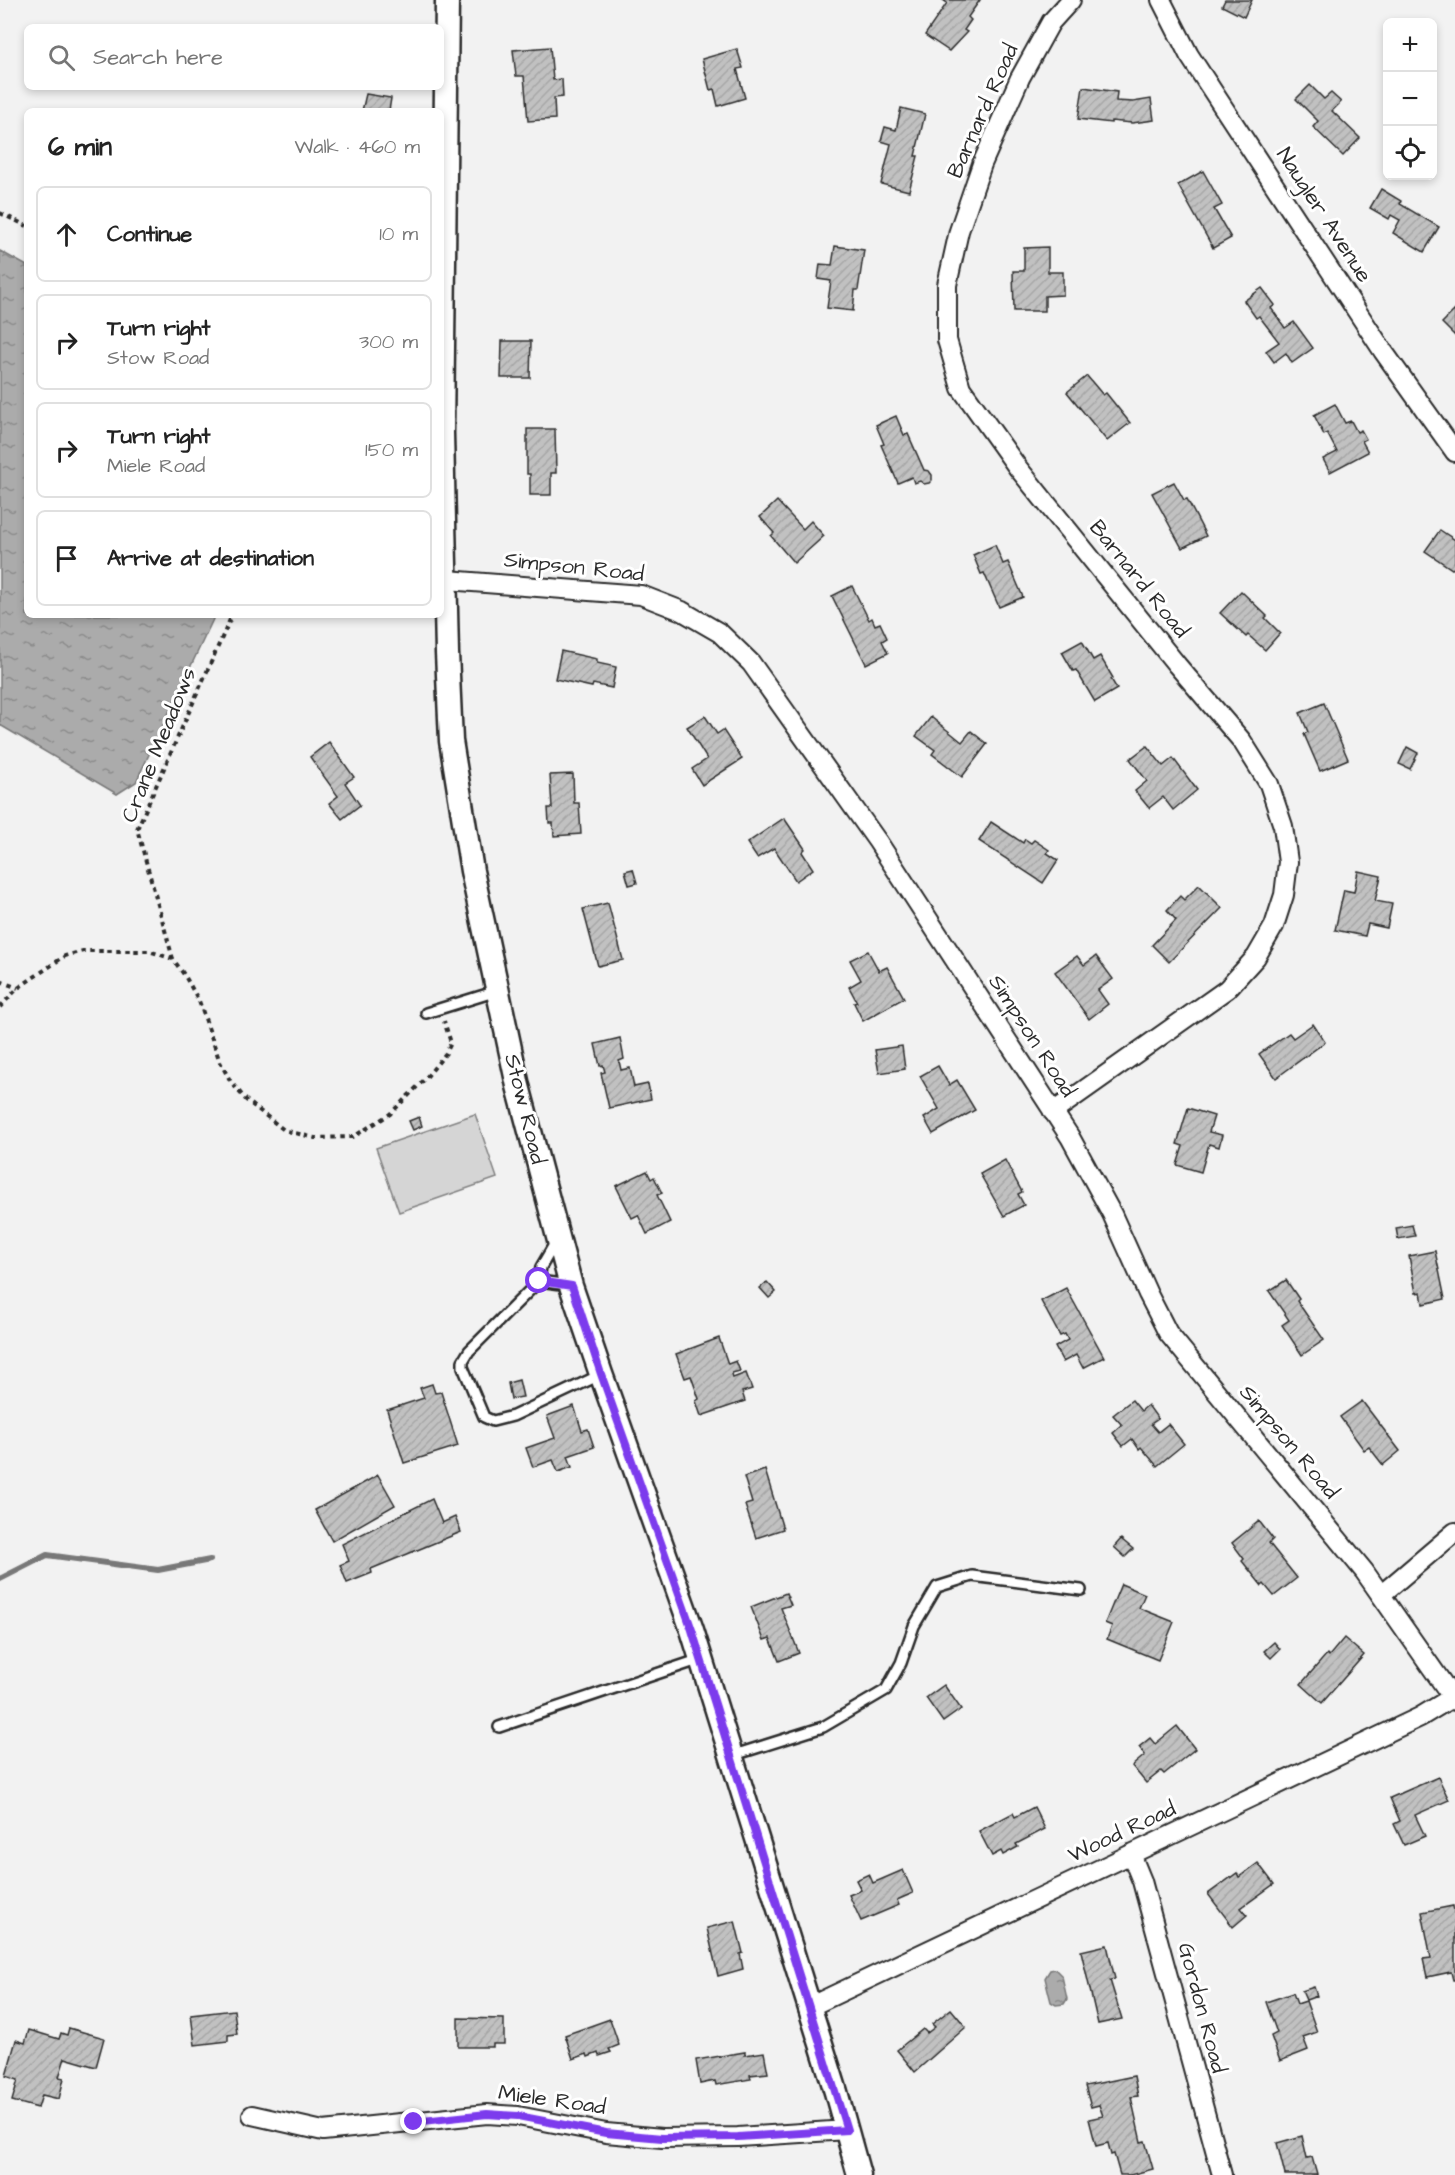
<!DOCTYPE html>
<html lang="en">
<head>
<meta charset="utf-8">
<style>
  :root { --surface:#fff; --page:#f6f6f6; --text:#222; --muted:#767676; --line:#e0e0e0 }
  body { margin:0; font-family:"Architects Daughter",sans-serif; background:var(--page); color:var(--text) }
  .controls { position:absolute; right:18px; top:18px; display:grid; overflow:hidden; border-radius:9px; box-shadow:0 3px 9px #0003 }
  .controls button { width:54px; height:54px; display:grid; place-items:center; padding:0; border:0; border-bottom:2px solid var(--line); background:var(--surface); color:var(--text); font:30px sans-serif }
  .stop { position:absolute; width:18px; height:18px; margin:-14px; border:4px solid #7c3aed; border-radius:50%; background:#fff }
  .stop.end { background:#7c3aed; border-color:#fff; box-shadow:0 2px 6px #0008 }
  .list { margin:0; padding:0; list-style:none }
  h2 { display:flex; justify-content:space-between; align-items:center; height:78px; margin:0; padding:0 24px; font-size:26px }
  h2 small { font-size:20px; font-weight:400; color:var(--muted) }
  .list li { display:grid; grid-template-columns:39px 1fr auto; gap:18px; align-items:center; box-sizing:border-box; height:96px; margin:0 12px 12px; padding:0 12px; border:2px solid var(--line); border-radius:9px }
  .list b { display:block; font-size:22px; white-space:nowrap }
  .list p { margin:0; font-size:20px; white-space:nowrap; color:var(--muted) }
  .list em { font-size:20px; font-style:normal; color:var(--muted) }
  .icon { flex:none; width:33px; height:33px; fill:none; stroke:currentColor; stroke-width:2; stroke-linecap:round; stroke-linejoin:round }
  .map { position:relative; flex:none; width:1455px; height:2175px; overflow:hidden }
  .search { position:absolute; background:var(--surface); box-shadow:0 3px 9px #0003; left:24px; top:24px; width:420px; height:66px; display:flex; align-items:center; gap:15px; box-sizing:border-box; padding:0 21px; border-radius:9px; color:var(--muted); font-size:22px }
  .panel { position:absolute; background:var(--surface); box-shadow:0 3px 9px #0003; left:24px; top:108px; width:420px; height:510px; border-radius:9px }
  .map>svg:first-child { display:block }
</style>
</head>
<body>
<div class="map">
<svg width="1455" height="2175" viewBox="0 0 1455 2175">
  <defs>
    <pattern id="water-ripples" width="26" height="14" patternUnits="userSpaceOnUse" patternTransform="scale(1.5)"><rect width="26" height="14" fill="#ababab"/><path d="M2 4q2-2 4 0t4 0M15 11q2-2 4 0t4 0" fill="none" stroke="#8b8b8b"/></pattern>
    <pattern id="building-hatch" width="6" height="6" patternUnits="userSpaceOnUse" patternTransform="scale(1.5)"><rect width="6" height="6" fill="#c1c1c1"/><path d="M-1 1l2-2M0 6l6-6M5 7l2-2" fill="none" stroke="#a6a6a6"/></pattern>
  </defs>
  <rect width="100%" height="100%" fill="#f2f2f2"/>
  <filter id="ink" filterUnits="userSpaceOnUse"><feTurbulence type="fractalNoise" baseFrequency=".0167" numOctaves="2"/><feDisplacementMap in="SourceGraphic" scale="12" xChannelSelector="R" yChannelSelector="G"/><feConvolveMatrix kernelMatrix="1 2 1 2 8 2 1 2 1" color-interpolation-filters="sRGB"/></filter>
  <g filter="url(#ink)">
    <path fill="#d5d5d5" stroke="#808080" stroke-width="1.5" d="M475 1114 497 1178 399 1212 376 1148Z"/>
    <g fill="url(#water-ripples)" stroke="#787878" stroke-width="1.5">
      <path d="M0 251 27 266V615H215L136 782 117 794 0 725Z"/>
      <path d="M1055 1969 1062 1976 1067 1999 1064 2004 1056 2005 1051 2002 1045 1978 1050 1970Z"/>
    </g>
    <g fill="none" stroke-linecap="round" stroke-linejoin="round">
      <path stroke="#787878" stroke-width="6" d="M0 1579 47 1555 158 1570 210 1560"/>
    </g>
    <g fill="url(#building-hatch)" stroke="#2b2b2b" stroke-width="1.5">
      <path d="M943 0H980L968 17 971 20 964 30 967 32 949 51 925 35 947 3Z"/>
      <path d="M1225 0H1252L1244 17 1222 6Z"/>
      <path d="M550 47 553 80 562 79 563 97 554 98 555 119 528 121 524 76H516L513 50Z"/>
      <path d="M737 49 743 68 737 69 745 98 718 106 714 89 710 90 702 59Z"/>
      <path d="M1310 85 1324 99 1331 93 1341 102 1332 111 1360 138 1343 156 1313 127 1318 121 1296 99Z"/>
      <path d="M1083 87 1117 92 1116 101 1133 102 1151 99 1154 120 1132 123 1111 121V123L1078 119Z"/>
      <path d="M366 94 391 98 389 111H362Z"/>
      <path d="M901 108 925 114 915 156H918L909 191 881 184 891 144 881 141 885 127 896 130Z"/>
      <path d="M1203 171 1222 205 1214 209 1231 238 1213 248 1178 185Z"/>
      <path d="M1381 189 1401 201 1400 204 1439 227 1424 252 1393 233 1400 220 1391 215 1389 219 1370 208Z"/>
      <path d="M835 246 864 250 858 290H855L853 311 827 308 831 281 818 279 820 264 832 265Z"/>
      <path d="M1048 247V272H1063V295L1045 296V311H1014L1013 271H1024V248Z"/>
      <path d="M1262 288 1275 305 1271 308 1285 328 1294 322 1313 348 1292 363 1286 353 1274 362 1266 351 1279 342 1259 316 1256 318 1244 301Z"/>
      <path d="M1455 310V336L1442 323Z"/>
      <path d="M502 341H531L530 378H501Z"/>
      <path d="M1087 376 1103 395 1106 393 1130 423 1107 441 1067 392Z"/>
      <path d="M1335 404 1345 423 1351 421 1357 432 1361 430 1366 439 1362 441 1368 452 1330 472 1323 459 1337 452 1327 433 1324 435 1314 415Z"/>
      <path d="M896 416 904 435 908 434 924 470 929 471 932 475V480L929 483 924 484 920 481 914 483 912 477 898 483 881 445 884 444 876 425Z"/>
      <path d="M527 429H555L556 473H551V495H530V474H527Z"/>
      <path d="M1174 482 1184 500 1187 499 1206 536 1182 548 1152 493Z"/>
      <path d="M777 501 803 529 811 521 824 536 794 563 771 536 774 533 760 517Z"/>
      <path d="M1440 530 1455 540V567L1452 569 1425 551Z"/>
      <path d="M995 545 1003 564 1008 562 1023 597 999 607 984 573 981 574 973 555Z"/>
      <path d="M852 586 869 620 872 618 875 625 880 623 887 638 882 641 888 653 866 664 832 596Z"/>
      <path d="M1241 591 1267 616 1265 618 1280 633 1265 650 1248 635 1246 637 1220 613Z"/>
      <path d="M1082 641 1093 660 1100 656 1113 678 1111 679 1117 689 1095 702 1076 670 1073 671 1062 652Z"/>
      <path d="M561 651 597 659V663L616 667 612 688 593 684 592 687 555 679Z"/>
      <path d="M1324 703 1348 759 1320 771 1304 734 1308 732 1300 713Z"/>
      <path d="M705 716 717 734 723 730 742 759 702 785 692 769 707 759 687 727Z"/>
      <path d="M931 717 962 742 971 731 987 744 962 777 932 754 935 750 916 736Z"/>
      <path d="M329 742 354 777 345 783 360 805 342 819 329 803 338 796 310 757Z"/>
      <path d="M1147 746 1163 766 1173 758 1197 790 1173 810 1163 797 1149 808 1135 791 1147 781 1130 759Z"/>
      <path d="M1407 747 1418 753 1410 769 1399 764Z"/>
      <path d="M573 774 574 803H579L581 834 554 836 553 823H549L548 808H552L550 775Z"/>
      <path d="M784 818 805 849 802 852 813 869 796 881 774 848 757 858 747 843Z"/>
      <path d="M991 822 1023 843 1025 839 1031 843 1034 840 1049 850 1047 853 1058 860 1043 883 979 841Z"/>
      <path d="M633 869 637 883 629 885 625 871Z"/>
      <path d="M1358 871 1381 876 1375 901 1392 904 1387 928 1368 924 1365 936 1335 930 1344 890 1354 892Z"/>
      <path d="M1199 885 1222 908 1169 962 1152 945 1176 920 1167 910 1180 896 1184 900Z"/>
      <path d="M608 903 623 960 598 966 583 909Z"/>
      <path d="M868 951 879 971 887 967 904 998 863 1021 854 1003 857 1002 849 987 861 980 850 960Z"/>
      <path d="M1077 956 1084 965 1096 956 1113 979 1098 990 1108 1004 1089 1019 1055 972Z"/>
      <path d="M1313 1024 1325 1042 1276 1078 1259 1054 1289 1033 1293 1038Z"/>
      <path d="M620 1038 624 1059 619 1061 621 1070 630 1068 634 1087 648 1084 651 1099 609 1108 601 1073 605 1072 603 1065 600 1066 595 1044Z"/>
      <path d="M902 1046 905 1069 879 1073 875 1050Z"/>
      <path d="M938 1066 949 1085 957 1080 975 1110 933 1134 924 1118 939 1109 920 1076Z"/>
      <path d="M1188 1108 1214 1116 1209 1132 1222 1135 1219 1147 1209 1144 1201 1172 1177 1165 1183 1146 1177 1144Z"/>
      <path d="M419 1117 422 1126 413 1130 409 1121Z"/>
      <path d="M1005 1160 1022 1192 1018 1194 1024 1205 1004 1216 980 1174Z"/>
      <path d="M647 1171 651 1179 654 1177 662 1193 657 1195 670 1222 647 1234 638 1215 632 1218 616 1186Z"/>
      <path d="M1412 1225 1415 1236 1398 1239 1396 1228Z"/>
      <path d="M1435 1251 1445 1299 1423 1304 1421 1292 1416 1293 1409 1256Z"/>
      <path d="M1286 1280 1299 1299 1297 1301 1324 1340 1302 1355 1282 1325 1289 1320 1269 1291Z"/>
      <path d="M767 1282 776 1292 769 1298 760 1288Z"/>
      <path d="M1066 1288 1104 1357 1083 1368 1076 1355 1063 1362 1055 1347 1068 1340 1065 1334 1060 1336 1041 1301Z"/>
      <path d="M719 1338 728 1364 736 1361 740 1371 732 1373 733 1378 746 1373 752 1389 742 1392 745 1401 701 1416 696 1401 699 1399 691 1376 685 1378 676 1354Z"/>
      <path d="M519 1380 523 1397 511 1399 508 1383Z"/>
      <path d="M432 1384 435 1393 441 1392 458 1446 404 1463 387 1410 424 1398 420 1388Z"/>
      <path d="M1132 1400 1141 1411 1148 1405 1158 1419 1151 1424 1158 1432 1168 1424 1184 1444 1157 1466 1141 1447 1139 1449 1132 1439 1123 1446 1113 1433 1122 1425 1113 1415Z"/>
      <path d="M1362 1401 1400 1451 1383 1465 1369 1447 1364 1450 1340 1417Z"/>
      <path d="M574 1406 582 1431 588 1429 594 1447 568 1456 572 1467 558 1472 553 1460 533 1467 526 1448 555 1438 547 1416Z"/>
      <path d="M765 1470 783 1529 756 1538 745 1505 752 1503 744 1477Z"/>
      <path d="M378 1475 395 1505 332 1541 315 1510Z"/>
      <path d="M432 1499 442 1523 455 1517 461 1532 371 1569 372 1573 347 1583 340 1565 349 1561 342 1544Z"/>
      <path d="M1259 1521 1273 1539 1269 1543 1297 1578 1274 1596 1264 1584 1262 1586 1242 1561 1244 1559 1232 1543Z"/>
      <path d="M1121 1539 1133 1549 1125 1557 1114 1547Z"/>
      <path d="M1121 1584 1145 1594 1139 1608 1174 1622 1158 1660 1107 1639 1112 1626 1105 1623Z"/>
      <path d="M786 1593 791 1605 781 1608 799 1653 779 1661 770 1638 764 1640 751 1607Z"/>
      <path d="M1344 1638 1364 1655 1322 1703 1301 1684 1327 1654 1329 1656Z"/>
      <path d="M1274 1642 1280 1649 1271 1658 1264 1651Z"/>
      <path d="M944 1685 961 1709 943 1722 926 1698Z"/>
      <path d="M1177 1726 1195 1749 1164 1774 1161 1771 1146 1783 1132 1766 1145 1755 1139 1747 1150 1738 1155 1744Z"/>
      <path d="M1438 1777 1449 1800 1415 1815 1425 1836 1404 1845 1394 1824 1400 1821 1390 1798Z"/>
      <path d="M1034 1807 1045 1829 1016 1844 1018 1847 1003 1855 1001 1851 992 1856 979 1831 1013 1813 1015 1817Z"/>
      <path d="M1258 1863 1274 1884 1241 1908 1247 1915 1233 1927 1208 1894 1237 1873 1239 1877Z"/>
      <path d="M903 1870 913 1893 897 1900 899 1905 861 1921 849 1895 861 1890 856 1880 869 1874 873 1883Z"/>
      <path d="M1453 1906 1455 1916V1980H1453L1451 1972 1427 1977 1423 1959 1431 1958 1422 1912Z"/>
      <path d="M735 1921 743 1953 740 1954 743 1969 718 1976 707 1928Z"/>
      <path d="M1107 1945 1115 1979 1110 1980 1122 2019 1098 2024 1081 1951Z"/>
      <path d="M1314 1987 1317 1996 1306 2000 1302 1991Z"/>
      <path d="M1293 1993 1297 2004 1306 2001 1317 2032 1303 2037 1308 2050 1280 2061 1271 2036 1277 2033 1266 2002Z"/>
      <path d="M951 2009 966 2027 915 2072 897 2050 923 2029 927 2033 935 2027 932 2024Z"/>
      <path d="M234 2010 237 2034 228 2035V2041L195 2045 191 2015Z"/>
      <path d="M458 2018 504 2019V2044H493V2047H458Z"/>
      <path d="M610 2019 619 2045 609 2049 611 2052 599 2056 598 2053 588 2057 587 2054 573 2059 565 2035Z"/>
      <path d="M69 2028 104 2038 96 2067 65 2058 59 2077 64 2078 59 2099 42 2095 38 2108 12 2101 18 2080 6 2076 16 2040 25 2043 29 2030 59 2039 61 2033 67 2035Z"/>
      <path d="M745 2052V2055L764 2052 768 2073 750 2075 751 2079 716 2085 715 2081 700 2084 696 2060Z"/>
      <path d="M1134 2076 1138 2096 1131 2097 1141 2142 1145 2141 1153 2169 1130 2175H1120L1114 2154 1111 2155 1108 2143 1096 2146 1089 2119 1103 2116 1099 2105 1091 2107 1085 2086Z"/>
      <path d="M1302 2136 1307 2158 1312 2157 1317 2175H1285L1277 2143Z"/>
    </g>
    <g fill="none" stroke-linecap="round" stroke-linejoin="round">
      <defs>
        <g id="service">
          <path d="M426 1013 497 991"/>
          <path d="M539 1281 541 1267 555 1243"/>
          <path d="M569 1285 539 1281 469 1351 463 1361V1367L484 1417 493 1421 513 1416 600 1375"/>
          <path d="M499 1727 701 1659"/>
          <path d="M731 1756 823 1727 886 1690 901 1663 914 1626 937 1587 972 1576 1081 1590"/>
        </g>
        <g id="minor">
          <path d="M1161 0 1189 55 1383 351 1455 452"/>
          <path d="M447 580 641 595 682 611 720 633 751 663 878 842 1070 1137 1112 1214 1148 1294 1168 1333 1364 1571 1455 1701"/>
          <path d="M1053 1112 1227 989 1256 957 1274 926 1284 895 1288 862 1283 826 1269 784 1242 741 1177 665 1018 468 961 388 947 340V285L959 231 982 164 1020 78 1051 22 1071 0"/>
          <path d="M1382 1594 1455 1532"/>
          <path d="M1131 1854 1142 1881 1222 2175"/>
          <path d="M809 2007 1420 1717 1453 1697"/>
          <path d="M252 2115 323 2131 487 2114 518 2116 606 2133 662 2138 738 2137 847 2130"/>
        </g>
        <path id="tertiary" d="M447 0 442 433 447 653 451 741 472 871 518 1086 571 1286 601 1374 692 1630 836 2092 859 2175"/>
      </defs>
      <use href="#service" stroke="#2b2b2b" stroke-width="14"/>
      <use href="#minor" stroke="#2b2b2b" stroke-width="22"/>
      <use href="#tertiary" stroke="#2b2b2b" stroke-width="27"/>
      <g stroke="#2b2b2b" stroke-width="4" stroke-dasharray="4.5 4.5" stroke-linecap="butt">
        <path d="M0 213 27 226"/>
        <path d="M173 959 137 829 232 615"/>
        <path d="M0 981 18 988"/>
        <path d="M0 1007 18 988 65 956 83 951H149L173 959 185 976 199 1001 220 1062 231 1082 246 1100 284 1130 315 1138 353 1137 390 1114 424 1080 446 1053 451 1043 444 1021"/>
      </g>
      <use href="#service" stroke="#fff" stroke-width="9"/>
      <use href="#minor" stroke="#fff" stroke-width="18"/>
      <use href="#tertiary" stroke="#fff" stroke-width="22"/>
    </g>
  </g>
  <g fill="none" stroke-linecap="round" stroke-linejoin="round" filter="url(#ink)">
    <path stroke="#7c3aed" stroke-width="8" d="M414 2122 487 2114 518 2116 606 2133 662 2138 738 2137 847 2130 692 1630 601 1374 572 1286 539 1281"/>
  </g>
  <g text-anchor="middle" dominant-baseline="central" stroke-width="6" stroke-linejoin="round" paint-order="stroke">
    <g font-size="22" fill="#2b2b2b" stroke="#fff">
      <text transform="translate(983 111) rotate(-66)">Barnard Road</text>
      <text transform="translate(1324 215) rotate(57)">Naugler Avenue</text>
      <text transform="translate(574 567) rotate(6)">Simpson Road</text>
      <text transform="translate(1139 579) rotate(51)">Barnard Road</text>
      <text transform="translate(159 745) rotate(-68)">Crane Meadows</text>
      <text transform="translate(1032 1036) rotate(57)">Simpson Road</text>
      <text transform="translate(525 1109) rotate(76)">Stow Road</text>
      <text transform="translate(1289 1442) rotate(50)">Simpson Road</text>
      <text transform="translate(1122 1832) rotate(-25)">Wood Road</text>
      <text transform="translate(1202 2008) rotate(75)">Gordon Road</text>
      <text transform="translate(552 2100) rotate(8)">Miele Road</text>
    </g>
  </g>
</svg>
<div class="controls">
<button>+</button>
<button>−</button>
<button><svg class="icon" aria-label="locate" viewBox="0 0 24 24"><circle cx="12" cy="12" r="6"/><path d="M12 2v4M12 18v4M2 12h4M18 12h4"/></svg></button>
</div>
<div class="stop" style="left:539px;top:1281px"></div>
<div class="stop end" style="left:414px;top:2122px"></div>
<div class="search"><svg class="icon" aria-label="search" viewBox="0 0 24 24"><circle cx="10" cy="10" r="6"/><path d="M15 15l6 6"/></svg>Search here</div>
<section class="panel">
<h2>6 min<small>Walk · 460 m</small></h2>
<ul class="list">
<li><svg class="icon" aria-label="ahead" viewBox="0 0 24 24"><path d="M12 20V5M6 11l6-6 6 6"/></svg><div><b>Continue</b></div><em>10 m</em></li>
<li><svg class="icon" aria-label="right" viewBox="0 0 24 24"><path d="M7 20v-9h11M14 6l5 5-5 5"/></svg><div><b>Turn right</b><p>Stow Road</p></div><em>300 m</em></li>
<li><svg class="icon" aria-label="right" viewBox="0 0 24 24"><path d="M7 20v-9h11M14 6l5 5-5 5"/></svg><div><b>Turn right</b><p>Miele Road</p></div><em>150 m</em></li>
<li><svg class="icon" aria-label="arrive" viewBox="0 0 24 24"><path d="M6 21V4h12l-3 4 3 4H6"/></svg><div><b>Arrive at destination</b></div></li>
</ul>
</section>
</div>
</body>
</html>
